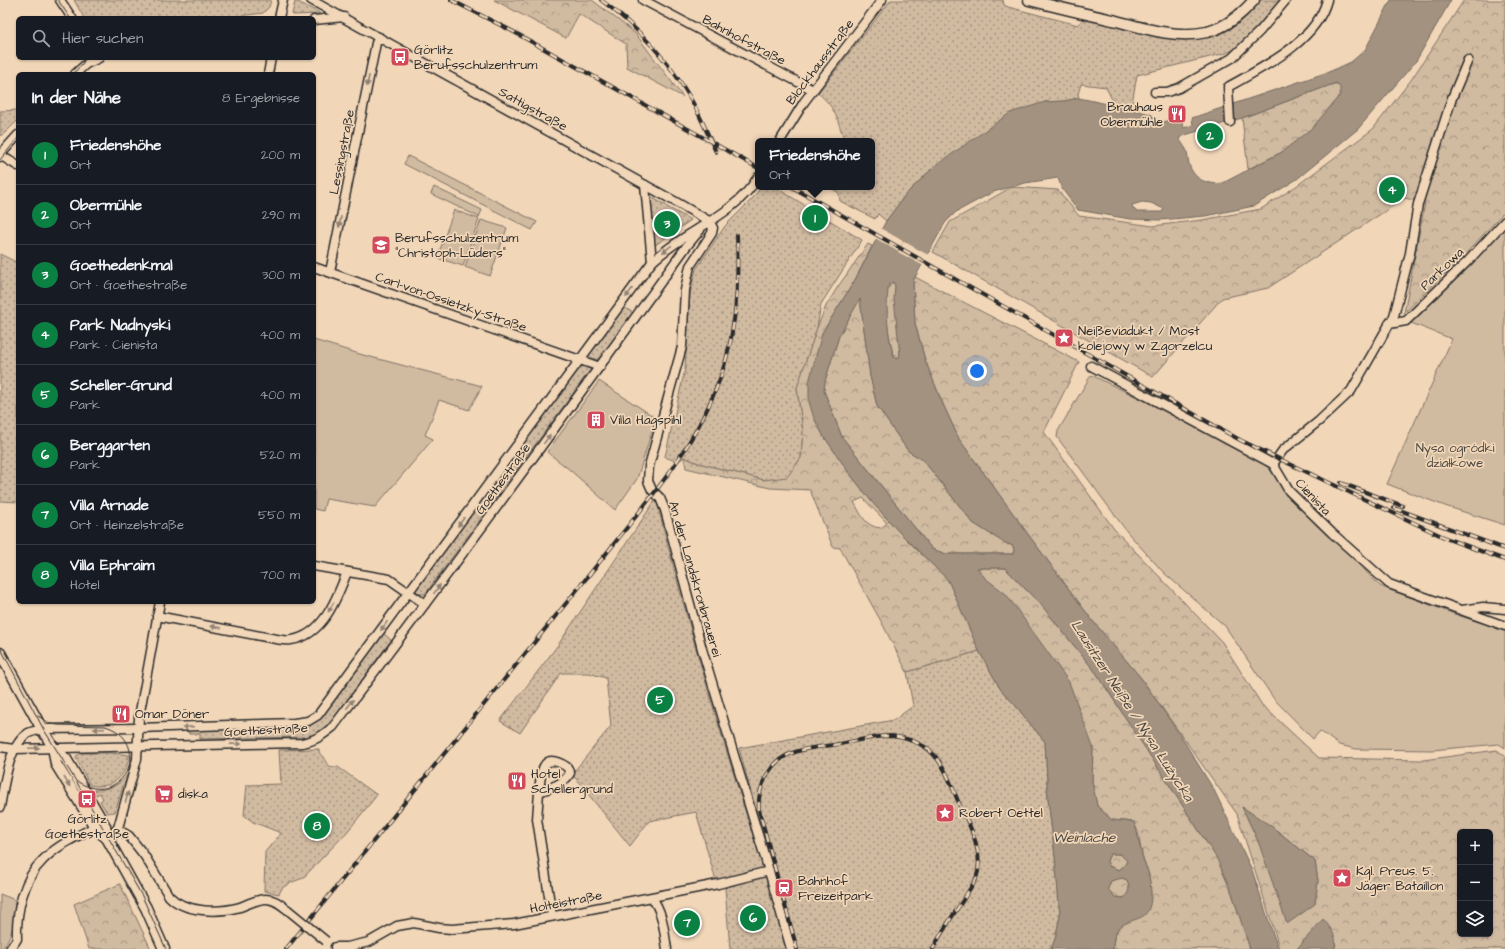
<!DOCTYPE html>
<html lang="de">
<head>
<meta charset="utf-8">
<style>
  :root { --surface:#171b24; --page:#20242c; --text:#f1f3f6; --muted:#9ea1a6; --line:#363941; --accent:#0b8043 }
  body { margin:0; font-family:"Architects Daughter",sans-serif; background:var(--page); color:var(--text) }
  .controls { position:absolute; right:12px; bottom:12px; display:grid; overflow:hidden; border-radius:6px; box-shadow:0 1px 3px #0004 }
  .controls button { width:36px; height:36px; display:grid; place-items:center; padding:0; border:0; border-bottom:1px solid var(--line); background:var(--surface); color:var(--text); font:20px sans-serif }
  .you { position:absolute; left:977px; top:371px; width:14px; height:14px; margin:-10px; border:3px solid #fff; border-radius:50%; background:#1a73e8; box-shadow:0 0 0 6px #1a73e833 }
  .badge { display:grid; place-items:center; width:26px; height:26px; border-radius:50%; background:var(--accent); color:#fff; font-size:13px; font-weight:700 }
  .pin { position:absolute; translate:-50% -50%; border:2px solid #fff; box-shadow:0 1px 4px #0006 }
  .popup { position:absolute; left:755px; top:138px; width:120px; height:52px; box-sizing:border-box; display:grid; place-content:center; border-radius:6px; background:var(--surface); filter:drop-shadow(0 1px 3px #0005); font-size:13px; white-space:nowrap; color:var(--muted) }
  .popup b { font-size:15px; color:var(--text) }
  .popup::after { content:''; position:absolute; left:50%; top:100%; margin-left:-8px; border:8px solid transparent; border-top-color:var(--surface) }
  .list { margin:0; padding:0; list-style:none }
  h2 { display:flex; justify-content:space-between; align-items:center; height:52px; margin:0; padding:0 16px; font-size:17px }
  h2 small { font-size:13px; font-weight:400; color:var(--muted) }
  .list li { display:grid; grid-template-columns:26px 1fr auto; gap:12px; align-items:center; box-sizing:border-box; height:60px; padding:0 16px; border-top:1px solid var(--line) }
  .list b { display:block; font-size:15px; white-space:nowrap }
  .list p { margin:0; font-size:13px; white-space:nowrap; color:var(--muted) }
  .list em { font-size:13px; font-style:normal; color:var(--muted) }
  .icon { flex:none; width:22px; height:22px; fill:none; stroke:currentColor; stroke-width:2; stroke-linecap:round; stroke-linejoin:round }
  .map { position:relative; flex:none; width:1505px; height:949px; overflow:hidden }
  .search { position:absolute; background:var(--surface); box-shadow:0 1px 3px #0004; left:16px; top:16px; width:300px; height:44px; display:flex; align-items:center; gap:10px; box-sizing:border-box; padding:0 14px; border-radius:6px; color:var(--muted); font-size:15px }
  .panel { position:absolute; background:var(--surface); box-shadow:0 1px 3px #0004; left:16px; top:72px; width:300px; height:532px; border-radius:6px }
  .map>svg:first-child { display:block }
</style>
</head>
<body>
<div class="map">
<svg width="1505" height="949" viewBox="0 0 1505 949">
  <defs>
    <pattern id="grass-dots" width="8" height="8" patternUnits="userSpaceOnUse"><rect width="8" height="8" fill="#d0baa0"/><path d="M2 2h.1M6 6h.1" fill="none" stroke="#a99783" stroke-width="1.8" stroke-linecap="round"/></pattern>
    <pattern id="forest-crowns" width="20" height="18" patternUnits="userSpaceOnUse"><rect width="20" height="18" fill="#d0baa0"/><path d="M2 6a3 3 0 1 1 6 0M12 15a3 3 0 1 1 6 0" fill="none" stroke="#a99783"/></pattern>
  </defs>
  <rect width="100%" height="100%" fill="#f1d6b8"/>
  <filter id="ink" filterUnits="userSpaceOnUse"><feTurbulence type="fractalNoise" baseFrequency=".025" numOctaves="2"/><feDisplacementMap in="SourceGraphic" scale="8" xChannelSelector="R" yChannelSelector="G"/><feConvolveMatrix kernelMatrix="1 2 1 2 8 2 1 2 1" color-interpolation-filters="sRGB"/></filter>
  <g filter="url(#ink)">
    <g fill="url(#grass-dots)" stroke="#7e7266">
      <path d="M74 0H271L269 7 263 13 225 18H84Z"/>
      <path d="M891 0H1003L1004 5 1008 7 1078 25 1085 17 1179 37 1247 14 1260 0H1284L1240 47 1226 53 1137 75 1131 109 1115 106 1106 87 1081 84 1078 94 1079 98 1064 101 1045 102 935 166 906 194 886 221 878 214 875 219 840 201 839 193 829 187H872V141H845C836 119 838 110 818 93Z"/>
      <path d="M295 2H298L318 12 320 14 293 15 292 14Z"/>
      <path d="M18 110V120L6 132 0 136V111Z"/>
      <path d="M761 187H775L862 240 821 304 817 328 797 388 803 431 801 458 787 478 764 480 698 463 684 457 678 462 665 457 685 369 690 294 696 269 725 226 753 198Z"/>
      <path d="M651 197 667 206V207L691 220 654 246Z"/>
      <path d="M0 254 18 263V502L0 501Z"/>
      <path d="M623 306 633 313 598 360 587 356Z"/>
      <path d="M580 365 591 369 425 594H420L415 590V588Z"/>
      <path d="M656 499C687 624 724 747 764 869L716 881 696 812 649 821 630 846 572 774 611 726 606 678 589 673H561L520 733 500 721 558 645Z"/>
      <path d="M382 632 391 640 330 724 315 735 304 737 200 739V734H189L188 729 301 726 311 724 316 722Z"/>
      <path d="M979 651 1001 690 1015 705 1045 742 1048 799 1055 856 1060 916 1055 939 1051 949H794L739 748 894 720 913 706 907 672Z"/>
      <path d="M319 749C319 753 320 754 323 757 328 765 327 767 338 767L377 795 347 832 303 878 290 883 282 888 279 894 264 891 265 852 281 833 253 822 244 815 247 785 281 784 279 750Z"/>
      <path d="M81 753H112L129 755C127 776 112 790 90 785L76 758V756Z"/>
      <path d="M132 756H134L132 768 123 786 115 812 107 813 100 801 103 799 100 793 96 795 94 790C114 790 133 779 132 756Z"/>
      <path d="M766 874 788 949H730L725 888Z"/>
    </g>
    <g fill="url(#forest-crowns)" stroke="#7e7266" fill-rule="evenodd">
      <path d="M494 0H592L635 33 683 97 627 67 626 44 579 14 566 38Z"/>
      <path d="M1464 0H1505V211L1459 261 1404 313 1425 203 1405 198 1268 288 1222 298 1153 377 933 252 950 222 1012 187 1058 190 1079 216 1153 226 1202 220 1261 209 1295 187 1373 129 1411 80Z"/>
      <path d="M1336 83 1341 87 1340 95 1314 127 1282 152 1248 169 1242 118Z"/>
      <path d="M868 244 872 246 855 280 822 333 814 418 823 435 850 474 872 502 900 533 948 580 979 651 907 672 882 623 840 548 833 547 810 490 770 488 686 468 684 457 698 463 764 480 787 477 801 458 803 431 797 388 817 328 826 306 837 288ZM863 498 887 523 881 528C865 527 861 514 854 502Z"/>
      <path d="M915 277 1079 362 1044 432 1114 529 1222 642 1262 705 1319 758 1423 760 1497 750 1505 756V949H1334L1336 945 1323 920 1297 949H1279L1275 933 1237 814 1141 678 1092 620 1030 537 959 439 942 402 925 360 915 323 913 281ZM1242 807 1271 826 1315 861 1318 881 1315 903 1258 841ZM1460 832H1490V934H1460Z"/>
      <path d="M893 282 895 285 900 356 898 359 894 357C890 343 879 291 893 282Z"/>
      <path d="M860 298 870 376 877 406 908 451 923 460 973 523 1003 542 1013 546 1014 550 1013 554H946L932 549 842 437 824 391 825 381 839 336Z"/>
      <path d="M976 568H1005L1042 606 1097 674 1218 860 1232 893 1250 949H1113C1114 925 1123 923 1143 916L1151 895 1149 875 1142 855 1138 832 1134 822 1112 820 1097 806 1092 781 1093 747 985 578Z"/>
      <path d="M1110 854H1120L1127 861 1124 866 1119 870 1109 866 1107 861Z"/>
      <path d="M1122 878 1127 880C1130 888 1130 891 1124 898L1115 897 1107 889 1111 880Z"/>
      <path d="M120 884 150 947 151 949H89L74 904Z"/>
    </g>
    <g fill="#d0baa0" stroke="#7e7266">
      <path d="M408 156 537 222 532 230 404 164Z"/>
      <path d="M434 187 482 210 479 217 431 194Z"/>
      <path d="M454 210 479 219 463 266 437 258Z"/>
      <path d="M481 220 507 228 490 276 465 267Z"/>
      <path d="M1499 227H1505V525L1445 506 1387 484 1452 339 1406 321 1465 264 1473 263 1474 254Z"/>
      <path d="M314 340 363 355 482 386 469 410 439 400 425 435 433 439 375 507 326 499 323 511 314 509Z"/>
      <path d="M1091 375 1143 400 1266 466 1271 471 1291 498 1349 554 1380 586 1457 615 1505 630V748L1499 744 1432 750 1356 749 1339 745 1320 731 1313 739 1274 699 1225 626 1164 573 1128 533 1057 437 1058 431Z"/>
      <path d="M599 381 656 418 637 479 615 510 570 470 547 452Z"/>
      <path d="M0 894 15 900C14 922 15 930 2 949H0Z"/>
    </g>
    <g fill="#a39280" stroke="#73695e" fill-rule="evenodd">
      <path d="M1391 0H1451L1416 61 1358 129 1297 179 1254 206 1205 216 1161 220 1130 219 1078 210 1062 189 1058 178 1025 183 993 192 956 212 945 223 913 281 915 323 925 360 942 402 959 439 1030 537 1092 620 1141 678 1180 735 1214 790 1252 870 1278 949H1250L1232 893 1216 857 1097 674 1042 606 1005 568H977L985 578 1006 594 1069 682 1093 747 1092 781 1097 806 1112 820 1134 822C1138 833 1139 844 1142 855 1143 862 1148 869 1149 876 1151 885 1153 904 1147 912 1144 917 1139 918 1134 920 1118 925 1113 932 1113 949H1051L1055 939 1060 916 1055 856 1048 799 1045 742 1015 705 1001 690 979 651 948 580 900 533 872 502 850 474 823 435 814 418 809 402V382L822 333 855 280 886 221 906 194 935 166 1010 113 1045 102 1064 101 1079 98 1131 109C1138 111 1145 112 1152 115L1153 117 1162 123 1166 121 1182 120 1184 128 1193 125 1192 118 1331 71 1351 62 1365 50ZM1336 83 1340 87V95L1313 127 1282 152 1223 183C1209 185 1196 181 1190 167 1188 162 1188 156 1187 151 1185 147 1181 142 1179 138L1185 135 1242 118ZM1142 202 1151 203 1164 209 1162 212H1137L1133 208 1132 205ZM893 282 895 285 894 299 900 355 898 359 894 357C887 334 886 312 888 288L890 283ZM860 299 870 376 877 406 908 451 923 460 973 523 1003 542 1013 546 1014 550 1013 554H946L932 549 842 437 824 391 825 381 839 336ZM1110 854H1120L1127 861 1124 866 1119 870 1109 866 1107 861ZM1122 878 1127 880C1130 888 1130 891 1124 898L1115 897 1108 889 1111 881Z"/>
      <path d="M1242 807 1271 826 1315 861 1318 881 1315 904 1287 924 1258 841Z"/>
      <path d="M1323 919C1330 927 1339 938 1334 949H1297Z"/>
    </g>
    <path fill="#f1d6b8" d="M880 228 928 255 930 254 923 267 922 265 898 252 904 241 897 251 875 238Z"/>
    <g fill="none" stroke-linecap="round" stroke-linejoin="round">
      <defs>
        <g id="minor">
          <path d="M60 0 72 18"/>
          <path d="M311 0 676 202 709 221 713 228 712 233 690 266 685 290 682 347 649 466 648 481 652 490 660 498 665 510 702 649 769 871 791 949"/>
          <path d="M643 0 813 90"/>
          <path d="M279 18 283 0"/>
          <path d="M314 20 344 17"/>
          <path d="M75 74 86 64 99 58"/>
          <path d="M268 74 271 58"/>
          <path d="M1155 92H1167L1179 88 1232 58 1260 31 1286 0"/>
          <path d="M1230 122 1228 87C1263 67 1316 42 1327 0"/>
          <path d="M18 135 0 155 18 166"/>
          <path d="M780 141 804 102 882 0"/>
          <path d="M645 185 652 262"/>
          <path d="M314 267 600 367"/>
          <path d="M330 272 376 43 379 37"/>
          <path d="M1389 324 1406 321 1469 260 1505 221"/>
          <path d="M1091 366 1273 464 1289 491 1332 533 1389 584 1505 626"/>
          <path d="M1273 464 1283 450 1319 421 1351 391 1394 316 1410 253 1418 204 1452 98 1468 60"/>
          <path d="M314 566 389 579 425 604"/>
          <path d="M1462 610 1483 607 1505 609"/>
          <path d="M157 616 276 639C281 640 287 641 291 640 323 636 337 598 347 572"/>
          <path d="M0 747 14 749 302 743C315 741 323 735 333 727 453 568 570 408 686 247L700 230"/>
          <path d="M539 792C541 773 541 750 567 767L570 773C564 784 550 788 539 792L537 819 552 916"/>
          <path d="M0 807C4 786 8 747 27 734 31 731 37 731 42 729L138 728 294 723 308 721 318 715 652 262C685 230 734 217 758 177"/>
          <path d="M117 829 129 836 144 855 169 896C185 913 219 913 240 907 248 904 257 899 266 899 275 899 281 905 288 910"/>
          <path d="M107 838 113 835 118 828 137 759 139 717 160 602"/>
          <path d="M652 898C663 912 664 931 667 949"/>
          <path d="M335 947H347L369 942 397 926 414 923 439 928 452 929 514 924 718 884 769 871"/>
          <path d="M10 949 17 939C16 912 23 879 43 860 57 845 77 837 94 827"/>
        </g>
        <g id="major">
          <path d="M1029 0C1057 7 1085 14 1113 20 1143 28 1176 39 1207 32 1227 27 1241 15 1254 0"/>
          <path d="M0 155V156"/>
          <path d="M0 653 42 729 53 747 66 759 105 826 107 838 146 908 164 949"/>
          <path d="M53 747 56 764 97 830 107 838"/>
        </g>
      </defs>
      <use href="#minor" stroke="#2b2b2b" stroke-width="11"/>
      <use href="#major" stroke="#2b2b2b" stroke-width="13"/>
      <use href="#minor" stroke="#f1d6b8" stroke-width="8"/>
      <use href="#major" stroke="#f1d6b8" stroke-width="10"/>
      <g stroke="#2b2b2b" stroke-width="1">
        <path d="M58 0 70 18"/>
        <path d="M73 74 83 63 85 58"/>
        <path d="M0 160 18 138"/>
        <path d="M0 647 44 730 76 781 142 896 166 949"/>
        <path d="M38 716 51 724 58 725 105 726C154 740 125 810 78 782"/>
      </g>
      <defs>
        <g id="rail">
          <path d="M451 0 512 31 758 168"/>
          <path d="M601 0C636 26 667 58 689 96 700 114 707 133 716 152"/>
          <path d="M792 187 1240 440 1294 466 1448 539 1505 560"/>
          <path d="M1341 483 1403 506"/>
          <path d="M1394 508 1505 549"/>
          <path d="M286 949C375 839 465 728 554 618 578 589 601 560 625 530 658 489 692 446 713 396 736 345 739 290 737 235"/>
          <path d="M797 949 759 810C757 791 767 767 784 757 799 748 822 747 840 744 856 741 874 736 891 736 903 737 915 741 925 747 947 762 952 791 963 812 973 831 984 857 976 879 973 885 968 891 965 897 954 914 942 931 933 949"/>
        </g>
      </defs>
      <use href="#rail" stroke="#2b2b2b" stroke-width="4"/>
      <use href="#rail" stroke="#f1d6b8" stroke-width="2.5" stroke-dasharray="8" stroke-linecap="butt"/>
      <defs>
        <path id="minor-bridge" d="M288 910 326 941"/>
      </defs>
      <use href="#minor-bridge" stroke="#2b2b2b" stroke-width="11" stroke-linecap="butt"/>
      <use href="#minor-bridge" stroke="#f1d6b8" stroke-width="8"/>
    </g>
    <defs><path id="oneway-solid" d="M-6-.8H1V-3.2L6.5 0L1 3.2V.8H-6Z"/></defs>
    <g fill="#8e8072">
      <use href="#oneway-solid" transform="translate(368 81) rotate(101)"/>
      <use href="#oneway-solid" transform="translate(340 222) rotate(101)"/>
      <use href="#oneway-solid" transform="translate(667 249) rotate(143)"/>
      <use href="#oneway-solid" transform="translate(629 293) rotate(126)"/>
      <use href="#oneway-solid" transform="translate(547 439) rotate(-54)"/>
      <use href="#oneway-solid" transform="translate(461 522) rotate(126)"/>
      <use href="#oneway-solid" transform="translate(437 589) rotate(-54)"/>
      <use href="#oneway-solid" transform="translate(331 607) rotate(120)"/>
      <use href="#oneway-solid" transform="translate(384 626) rotate(126)"/>
      <use href="#oneway-solid" transform="translate(216 627) rotate(-169)"/>
      <use href="#oneway-solid" transform="translate(350 704) rotate(-53)"/>
      <use href="#oneway-solid" transform="translate(188 727) rotate(178)"/>
      <use href="#oneway-solid" transform="translate(99 729) rotate(178)"/>
      <use href="#oneway-solid" transform="translate(236 744) rotate(-1)"/>
      <use href="#oneway-solid" transform="translate(34 748) rotate(-2)"/>
      <use href="#oneway-solid" transform="translate(67 782) rotate(59)"/>
      <use href="#oneway-solid" transform="translate(127 797) rotate(-75)"/>
    </g>
  </g>
  <defs>
    <symbol id="bus-square" viewBox="-11 -11 22 22"><rect x="-9" y="-9" width="18" height="18" rx="4" fill="#d1495b" stroke="#f1d6b8"/><path d="M-5-6H5V4H4V6H2V4H-2V6H-4V4H-5ZM-3.5-4V0h7V-4ZM-3.5 1.2v1.5H-2V1.2ZM2 1.2v1.5H3.5V1.2Z" fill="#fff"/></symbol>
    <symbol id="restaurant-square" viewBox="-11 -11 22 22"><rect x="-9" y="-9" width="18" height="18" rx="4" fill="#d1495b" stroke="#f1d6b8"/><path d="M-5-6h1v4h1v-4h1v4h1v-4h1v5L-1.5 .5V6h-2V.5L-5-1ZM5-6V6H3V1.5H1.5Q1.5-4 5-6Z" fill="#fff"/></symbol>
    <symbol id="school-square" viewBox="-11 -11 22 22"><rect x="-9" y="-9" width="18" height="18" rx="4" fill="#d1495b" stroke="#f1d6b8"/><path d="M0-5L7-2L0 1L-7-2ZM-4 1L0 2.5L4 1V4Q0 6-4 4Z" fill="#fff"/></symbol>
    <symbol id="sight-square" viewBox="-11 -11 22 22"><rect x="-9" y="-9" width="18" height="18" rx="4" fill="#d1495b" stroke="#f1d6b8"/><path d="M0-6L1.8-2.2L6-1.7L2.9 1.2L3.7 5.4L0 3.3L-3.7 5.4L-2.9 1.2L-6-1.7L-1.8-2.2Z" fill="#fff"/></symbol>
    <symbol id="building-square" viewBox="-11 -11 22 22"><rect x="-9" y="-9" width="18" height="18" rx="4" fill="#d1495b" stroke="#f1d6b8"/><path d="M-4-6H4V6H1V3H-1V6H-4ZM-2.5-4.3h1.7v1.8h-1.7ZM.8-4.3h1.7v1.8H.8ZM-2.5-1h1.7V.8h-1.7ZM.8-1h1.7V.8H.8Z" fill="#fff"/></symbol>
    <symbol id="supermarket-square" viewBox="-11 -11 22 22"><rect x="-9" y="-9" width="18" height="18" rx="4" fill="#d1495b" stroke="#f1d6b8"/><path d="M-6-5.5h2.5l.6 2H6L4.5 2H-2.5L-4.4-4H-6ZM-1.5 3.2a1.3 1.3 0 1 0 .1 0ZM3 3.2a1.3 1.3 0 1 0 .1 0Z" fill="#fff"/></symbol>
    <symbol id="station-square" viewBox="-11 -11 22 22"><rect x="-9" y="-9" width="18" height="18" rx="4" fill="#d1495b" stroke="#f1d6b8"/><path d="M-3-6H3Q5-6 5-4V2Q5 4 3 4L4.5 6H3L1.5 4h-3L-3 6H-4.5L-3 4Q-5 4-5 2V-4Q-5-6-3-6ZM-3.5-4v3h7v-3ZM-3.5 1v1.5H-2V1ZM2 1v1.5H3.5V1Z" fill="#fff"/></symbol>
  </defs>
  <g fill-rule="evenodd">
    <use href="#bus-square" x="389" y="46" width="22" height="22"/>
    <use href="#restaurant-square" x="1166" y="103" width="22" height="22"/>
    <use href="#school-square" x="370" y="234" width="22" height="22"/>
    <use href="#sight-square" x="1053" y="327" width="22" height="22"/>
    <use href="#building-square" x="585" y="409" width="22" height="22"/>
    <use href="#restaurant-square" x="110" y="703" width="22" height="22"/>
    <use href="#restaurant-square" x="506" y="770" width="22" height="22"/>
    <use href="#supermarket-square" x="153" y="783" width="22" height="22"/>
    <use href="#bus-square" x="76" y="788" width="22" height="22"/>
    <use href="#sight-square" x="934" y="802" width="22" height="22"/>
    <use href="#sight-square" x="1331" y="867" width="22" height="22"/>
    <use href="#station-square" x="773" y="877" width="22" height="22"/>
  </g>
  <g text-anchor="middle" dominant-baseline="central" stroke-width="3.5" stroke-linejoin="round" paint-order="stroke">
    <g font-size="13" fill="#2b2b2b" stroke="#f1d6b8">
      <text transform="translate(744 40) rotate(28)">Bahnhofstraße</text>
      <text transform="translate(820 62) rotate(-53)">Blockhausstraße</text>
      <text transform="translate(533 109) rotate(29)">Sattigstraße</text>
      <text transform="translate(342 152) rotate(-79)">Lessingstraße</text>
      <text transform="translate(1442 269) rotate(-44)">Parkowa</text>
      <text transform="translate(451 302) rotate(19)">Carl-von-Ossietzky-Straße</text>
      <text transform="translate(503 479) rotate(-54)">Goethestraße</text>
      <text transform="translate(1313 497) rotate(47)">Cienista</text>
      <text transform="translate(695 579) rotate(74)">An der Landskronbrauerei</text>
      <text transform="translate(266 730) rotate(-3)">Goethestraße</text>
      <text transform="translate(566 902) rotate(-11)">Holteistraße</text>
    </g>
    <g font-size="13" fill="#2b2b2b" stroke="#f1d6b8" text-anchor="start">
      <text x="414" y="50">Görlitz<tspan x="414" dy="15">Berufsschulzentrum</tspan></text>
      <text x="1163" y="107" text-anchor="end">Brauhaus<tspan x="1163" dy="15">Obermühle</tspan></text>
      <text x="395" y="238">Berufsschulzentrum<tspan x="395" dy="15">"Christoph-Lüders"</tspan></text>
      <text x="1078" y="331">Neißeviadukt / Most<tspan x="1078" dy="15">kolejowy w Zgorzelcu</tspan></text>
      <text x="610" y="420">Villa Hagspihl</text>
      <text x="135" y="714">Omar Döner</text>
      <text x="531" y="774">Hotel<tspan x="531" dy="15">Schellergrund</tspan></text>
      <text x="178" y="794">diska</text>
      <text x="959" y="813">Robert Oettel</text>
      <text x="87" y="819" text-anchor="middle">Görlitz<tspan x="87" dy="15">Goethestraße</tspan></text>
      <text x="1356" y="871">Kgl. Preus. 5.<tspan x="1356" dy="15">Jäger Bataillon</tspan></text>
      <text x="798" y="881">Bahnhof<tspan x="798" dy="15">Freizeitpark</tspan></text>
    </g>
    <g font-size="13" fill="#4c4842" stroke="#f1d6b8">
      <text x="1455" y="448">Nysa ogródki<tspan x="1455" dy="15">działkowe</tspan></text>
    </g>
    <g font-size="14" font-style="italic" fill="#494540" stroke="#f1d6b8">
      <text transform="translate(1132 711) rotate(57)">Lausitzer Neiße / Nysa Łużycka</text>
      <text x="1084" y="838">Weinlache</text>
    </g>
  </g>
</svg>
<div class="controls">
<button>+</button>
<button>−</button>
<button><svg class="icon" aria-label="layers" viewBox="0 0 24 24"><path d="M12 4l9 5-9 5-9-5zM3 14l9 5 9-5"/></svg></button>
</div>
<div class="you"></div>
<div class="pin badge" style="left:815px;top:218px">1</div>
<div class="popup"><b>Friedenshöhe</b>Ort</div>
<div class="pin badge" style="left:1210px;top:136px">2</div>
<div class="pin badge" style="left:667px;top:224px">3</div>
<div class="pin badge" style="left:1392px;top:190px">4</div>
<div class="pin badge" style="left:660px;top:700px">5</div>
<div class="pin badge" style="left:753px;top:918px">6</div>
<div class="pin badge" style="left:687px;top:923px">7</div>
<div class="pin badge" style="left:317px;top:826px">8</div>
<div class="search"><svg class="icon" aria-label="search" viewBox="0 0 24 24"><circle cx="10" cy="10" r="6"/><path d="M15 15l6 6"/></svg>Hier suchen</div>
<section class="panel">
<h2>In der Nähe<small>8 Ergebnisse</small></h2>
<ul class="list">
<li><span class="badge">1</span><div><b>Friedenshöhe</b><p>Ort</p></div><em>200 m</em></li>
<li><span class="badge">2</span><div><b>Obermühle</b><p>Ort</p></div><em>290 m</em></li>
<li><span class="badge">3</span><div><b>Goethedenkmal</b><p>Ort · Goethestraße</p></div><em>300 m</em></li>
<li><span class="badge">4</span><div><b>Park Nadnyski</b><p>Park · Cienista</p></div><em>400 m</em></li>
<li><span class="badge">5</span><div><b>Scheller-Grund</b><p>Park</p></div><em>400 m</em></li>
<li><span class="badge">6</span><div><b>Berggarten</b><p>Park</p></div><em>520 m</em></li>
<li><span class="badge">7</span><div><b>Villa Arnade</b><p>Ort · Heinzelstraße</p></div><em>550 m</em></li>
<li><span class="badge">8</span><div><b>Villa Ephraim</b><p>Hotel</p></div><em>700 m</em></li>
</ul>
</section>
</div>
</body>
</html>
